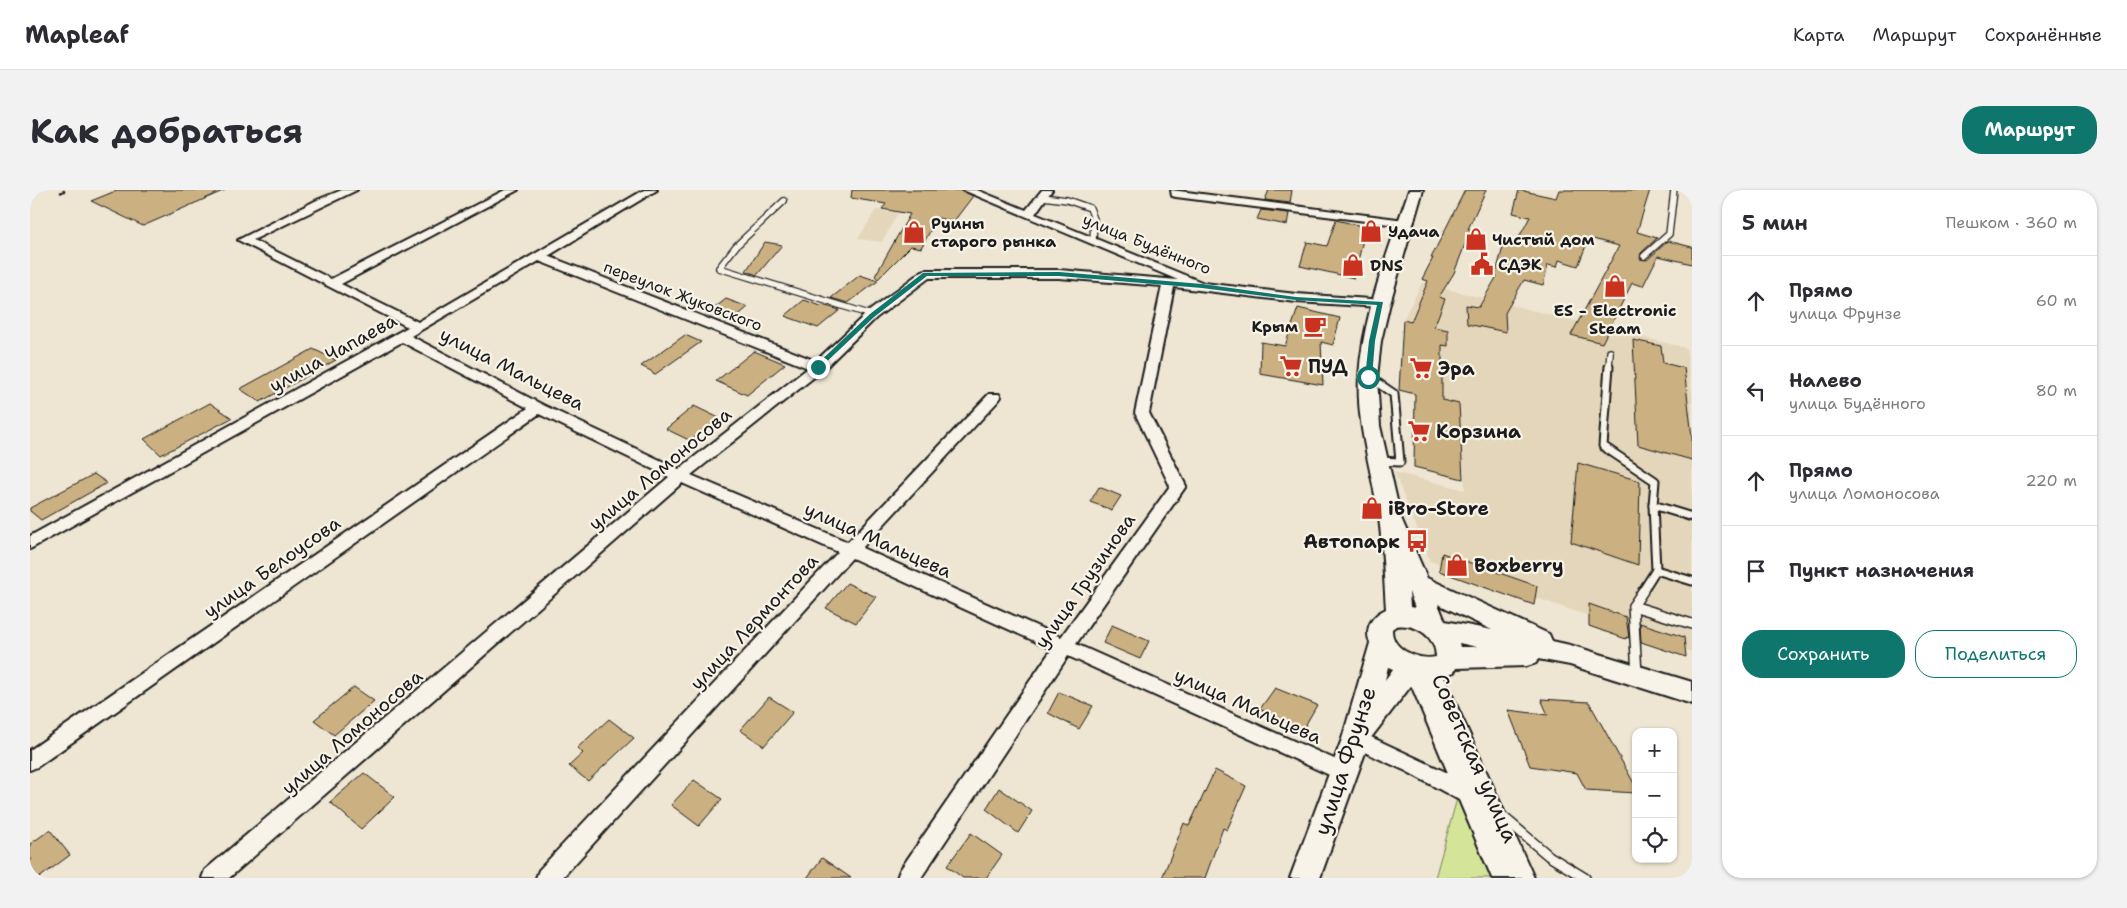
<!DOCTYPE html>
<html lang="ru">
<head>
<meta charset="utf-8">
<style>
  :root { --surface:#fff; --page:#f2f2f3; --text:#2b2b33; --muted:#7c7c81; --line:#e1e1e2; --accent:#0f766e }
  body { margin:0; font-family:"Shantell Sans",sans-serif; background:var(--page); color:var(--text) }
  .controls { position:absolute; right:15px; bottom:15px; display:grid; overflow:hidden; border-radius:10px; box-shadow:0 1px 4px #0004 }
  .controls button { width:45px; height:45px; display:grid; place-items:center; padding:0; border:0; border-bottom:1px solid var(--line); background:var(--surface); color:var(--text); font:25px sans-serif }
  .stop { position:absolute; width:15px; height:15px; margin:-11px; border:4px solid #0f766e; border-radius:50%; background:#fff }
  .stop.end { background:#0f766e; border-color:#fff; box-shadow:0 1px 5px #0008 }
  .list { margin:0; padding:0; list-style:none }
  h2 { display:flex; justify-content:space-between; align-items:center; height:65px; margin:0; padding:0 20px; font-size:21px }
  h2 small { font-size:16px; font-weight:400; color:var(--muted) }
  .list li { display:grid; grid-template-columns:32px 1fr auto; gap:15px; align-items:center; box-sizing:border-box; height:90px; padding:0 20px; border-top:1px solid var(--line) }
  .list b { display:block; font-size:19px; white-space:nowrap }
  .list p { margin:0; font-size:16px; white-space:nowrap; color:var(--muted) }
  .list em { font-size:16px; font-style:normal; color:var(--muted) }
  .actions { display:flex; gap:10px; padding:15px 20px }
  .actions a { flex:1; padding:11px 0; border:1px solid var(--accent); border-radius:20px; text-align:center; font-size:18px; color:var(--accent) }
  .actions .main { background:var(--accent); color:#fff }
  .icon { flex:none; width:28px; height:28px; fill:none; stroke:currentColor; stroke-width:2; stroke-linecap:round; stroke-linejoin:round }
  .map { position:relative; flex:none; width:1662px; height:688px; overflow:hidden; border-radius:20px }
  header { display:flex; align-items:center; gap:30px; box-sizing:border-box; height:70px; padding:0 25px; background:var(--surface); border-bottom:1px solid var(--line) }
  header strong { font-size:24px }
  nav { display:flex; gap:28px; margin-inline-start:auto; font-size:18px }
  .intro { display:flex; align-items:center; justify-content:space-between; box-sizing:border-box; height:120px; padding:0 30px }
  h1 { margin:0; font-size:35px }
  .button { padding:12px 22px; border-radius:20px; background:var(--accent); color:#fff; font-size:18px; font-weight:700 }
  main { display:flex; gap:30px; padding:0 30px }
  aside { flex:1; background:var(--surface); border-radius:20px; box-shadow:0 1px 4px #0004 }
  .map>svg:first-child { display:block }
</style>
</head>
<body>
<header>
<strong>Mapleaf</strong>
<nav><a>Карта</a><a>Маршрут</a><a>Сохранённые</a></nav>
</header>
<div class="intro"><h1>Как добраться</h1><a class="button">Маршрут</a></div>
<main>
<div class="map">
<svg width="1662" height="688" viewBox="0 0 1662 688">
  <rect width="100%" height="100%" fill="#eee6d3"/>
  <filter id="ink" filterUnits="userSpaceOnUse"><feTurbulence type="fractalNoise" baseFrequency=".02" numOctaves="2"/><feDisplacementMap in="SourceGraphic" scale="10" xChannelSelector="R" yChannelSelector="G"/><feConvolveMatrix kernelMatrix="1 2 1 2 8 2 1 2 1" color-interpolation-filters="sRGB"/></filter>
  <g filter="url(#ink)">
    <g fill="#e4d6ba">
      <path d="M846 20 868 23 852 52 828 49Z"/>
      <path d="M1392 93 1656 158 1662 206V462L1400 371 1364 282 1435 300 1429 215 1412 210V155L1418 156V147L1411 145V139L1373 130Z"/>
    </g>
    <path fill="#d4e498" stroke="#78805a" d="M1431 594 1468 688H1405Z"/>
    <g fill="#cbb081" stroke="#1c1c1c">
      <path d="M88 0H195L113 36 61 11Z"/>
      <path d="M822 0H931L943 6 924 31 907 28 891 58 881 56 848 89 845 86 880 24 852 19 856 14 821 8Z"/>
      <path d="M1239 0H1262L1260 13 1235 10Z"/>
      <path d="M1435 0H1456L1438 39H1441L1424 83 1409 107 1415 109 1404 137 1418 140V156L1412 155V210L1429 214 1433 289 1384 277 1385 204 1369 200 1373 130 1381 132 1398 91 1392 89 1403 68H1401Z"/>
      <path d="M1489 0 1526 8 1529 0H1620L1607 42 1627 48 1611 63 1610 69 1617 70 1638 51 1662 57V74L1628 66 1613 96 1602 93 1572 153 1541 145 1589 56 1559 48 1548 76 1529 70 1527 77 1518 75 1513 95 1494 90 1475 123 1476 142 1437 134 1436 115 1449 117 1467 86H1465L1475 50 1486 53 1500 27 1483 23Z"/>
      <path d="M1231 20 1259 23 1257 35 1227 29Z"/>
      <path d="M1306 30 1336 37 1324 88 1270 76 1277 52 1297 56Z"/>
      <path d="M735 52 752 55 727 85 716 81Z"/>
      <path d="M830 85 848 91 818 113 801 108Z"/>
      <path d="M696 109 718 117 704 129 682 120Z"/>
      <path d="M774 110 791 116 792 115 810 120 788 138 755 126Z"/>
      <path d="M1268 118 1310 128 1303 155 1291 152 1293 195 1230 184 1231 152 1255 156Z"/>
      <path d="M655 145 671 152 624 185 621 181 611 176Z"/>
      <path d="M1603 150 1631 156 1633 173 1654 178 1662 247V270L1608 255Z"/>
      <path d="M283 159 306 170 230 212 210 199Z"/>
      <path d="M724 161 755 174 717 205 686 191Z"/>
      <path d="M180 213 202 228 131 265 114 249Z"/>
      <path d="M664 216 689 228 661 251 636 239Z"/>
      <path d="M1548 273 1610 291 1608 375 1541 352Z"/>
      <path d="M64 284 77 293 11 330 0 321V318Z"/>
      <path d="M1069 297 1091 306 1082 320 1060 312Z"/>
      <path d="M1412 363 1507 396 1504 415 1409 381Z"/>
      <path d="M817 393 846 407 826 433 796 418Z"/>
      <path d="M1559 414 1596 427 1599 448 1596 447V449L1559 436Z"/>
      <path d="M1610 433 1654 447 1656 467 1611 452Z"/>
      <path d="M1082 435 1119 451 1110 469 1073 453Z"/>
      <path d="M324 497 344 511 304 545 284 530Z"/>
      <path d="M1245 498 1287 515 1272 541 1230 519Z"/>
      <path d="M1029 502 1063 516 1049 539 1018 523Z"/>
      <path d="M739 507 763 522 734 556 710 540Z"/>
      <path d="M1511 509 1559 512 1606 597V603L1556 600 1547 583 1500 576 1478 520 1518 525Z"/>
      <path d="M579 529 604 548 558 591 539 576 553 563 547 558Z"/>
      <path d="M1185 580 1216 596 1197 640 1193 638 1175 688H1132L1154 633 1159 636Z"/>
      <path d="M334 583 365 607 331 639 300 612Z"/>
      <path d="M664 590 692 609 669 636 641 615Z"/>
      <path d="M969 598 1002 621 988 643 956 619Z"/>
      <path d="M20 640 40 665 9 688H0V654Z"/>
      <path d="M941 643 972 665 956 688H933L917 676Z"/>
      <path d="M792 668 821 688H777Z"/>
    </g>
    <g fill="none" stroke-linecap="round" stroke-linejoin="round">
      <defs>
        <g id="service-far2">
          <path d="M1013 7 1037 10 1060 18 1064 29 1063 51"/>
          <path d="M754 11 706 56 689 78 842 125"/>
          <path d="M1614 66 1639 44 1644 0"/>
          <path d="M1579 177 1580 162"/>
        </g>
        <g id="service-far1">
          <path d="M1579 176 1573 256 1625 291 1623 315"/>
          <path d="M1339 187 1364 204 1370 272 1350 271"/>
          <path d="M1626 380 1623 315 1662 327"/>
          <path d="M1612 402 1626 380 1662 391"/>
        </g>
        <g id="service">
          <path d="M1603 416 1662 434"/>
          <path d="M1607 484 1603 416 1613 401"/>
          <path d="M1471 625 1519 666 1555 688"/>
        </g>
        <g id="minor">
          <path d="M312 0H327L223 50 301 89 475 0H488L311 94 388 132 614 0H627L518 66 786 171 838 122 892 81 896 80H1029L1148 90 933 0H947L996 20 1012 0H1022L1005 24 1174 93 1266 104 1355 110 1357 113 1351 117 1266 112 1144 97 1119 223 1156 296 1046 454 1320 576 1323 582 1320 588 1313 591 1306 588 1038 466 891 688H867L870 680 1022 459 822 368 532 688H506L509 680 808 362 652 293 199 688H172L175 680 639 287 509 224 7 577 0 580V560L498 218 372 152 0 359V346L378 137 208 50 287 10ZM509 71 778 178 649 279 513 215 381 146ZM899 88H1029L1132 96 1105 223 1140 296 1031 447 832 358 969 210 971 207 969 204H959L818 352 661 285 793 180 846 128Z"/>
          <path d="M1141 0 1375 30 1381 33 1375 36 1146 7 1142 6Z"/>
          <path d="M1372 466 1379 469 1394 485 1392 479 1394 474 1401 471 1408 474 1504 688H1462L1429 610 1376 581 1319 555 1316 549 1319 543 1326 540 1418 583 1382 497 1363 474 1365 469Z"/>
        </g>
        <path id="secondary" d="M1379 0H1393L1360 113 1351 151 1347 187 1350 236 1371 328 1397 388 1519 444 1522 451 1540 455 1662 492V514L1540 475 1508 469 1506 473 1497 476 1426 478 1424 482 1406 489 1387 488 1340 549 1290 688H1260L1312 549 1340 453C1334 438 1342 425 1356 419 1354 389 1353 358 1349 328 1342 280 1326 235 1329 186 1333 123 1359 60 1379 0ZM1379 402 1385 418 1380 417ZM1408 414 1462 440 1415 431ZM1366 436C1385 433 1406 446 1406 467 1389 471 1361 460 1362 439ZM1429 453 1447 457H1430ZM1358 477 1363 479 1355 490Z"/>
      </defs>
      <use href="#service-far2" stroke="#1c1c1c" stroke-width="8"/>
      <use href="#service-far1" stroke="#1c1c1c" stroke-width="11"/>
      <use href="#service" stroke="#1c1c1c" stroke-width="12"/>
      <use href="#minor" stroke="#1c1c1c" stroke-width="4"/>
      <use href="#secondary" stroke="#1c1c1c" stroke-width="4"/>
      <use href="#service-far2" stroke="#f7f3e8" stroke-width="5.5"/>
      <use href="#service-far1" stroke="#f7f3e8" stroke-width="7"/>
      <use href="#service" stroke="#f7f3e8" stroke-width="9"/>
      <use href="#minor" fill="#f7f3e8" fill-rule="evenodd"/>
      <use href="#secondary" fill="#f7f3e8" fill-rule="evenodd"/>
      <path stroke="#1c1c1c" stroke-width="2.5" stroke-dasharray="5.5 2.5" stroke-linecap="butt" d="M30 3 36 0"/>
    </g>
  </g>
  <path fill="#0f766e" d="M1029 82 1172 94 1266 107 1353 112 1345 151 1342 187 1338 189 1335 187 1339 151 1347 115 1266 110 1172 98 1029 86H897L844 127 790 178 784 177 840 124 893 83Z"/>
  <defs>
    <symbol id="shop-bare" viewBox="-9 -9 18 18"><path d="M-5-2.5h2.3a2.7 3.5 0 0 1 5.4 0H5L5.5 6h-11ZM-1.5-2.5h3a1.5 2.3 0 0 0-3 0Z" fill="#c8321e" stroke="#f7f3e8" stroke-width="2.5" paint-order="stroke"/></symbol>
    <symbol id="civic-bare" viewBox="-9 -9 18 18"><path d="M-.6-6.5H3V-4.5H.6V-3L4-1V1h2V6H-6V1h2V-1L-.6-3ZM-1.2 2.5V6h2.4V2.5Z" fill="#c8321e" stroke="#f7f3e8" stroke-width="2.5" paint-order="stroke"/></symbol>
    <symbol id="cafe-bare" viewBox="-9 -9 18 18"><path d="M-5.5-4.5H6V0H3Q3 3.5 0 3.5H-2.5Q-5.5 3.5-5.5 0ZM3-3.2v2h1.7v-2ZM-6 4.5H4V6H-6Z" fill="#c8321e" stroke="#f7f3e8" stroke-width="2.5" paint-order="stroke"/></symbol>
    <symbol id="supermarket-bare" viewBox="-9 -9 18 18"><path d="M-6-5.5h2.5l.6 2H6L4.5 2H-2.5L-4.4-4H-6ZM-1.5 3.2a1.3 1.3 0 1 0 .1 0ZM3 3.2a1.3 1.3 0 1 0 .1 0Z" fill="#c8321e" stroke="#f7f3e8" stroke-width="2.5" paint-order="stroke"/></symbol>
    <symbol id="bus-bare" viewBox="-9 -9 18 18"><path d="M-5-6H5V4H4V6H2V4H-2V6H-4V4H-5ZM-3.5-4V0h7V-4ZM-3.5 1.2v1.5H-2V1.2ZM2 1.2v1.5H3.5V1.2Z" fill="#c8321e" stroke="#f7f3e8" stroke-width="2.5" paint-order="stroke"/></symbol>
  </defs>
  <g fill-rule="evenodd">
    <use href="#shop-bare" x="1325" y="25" width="32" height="32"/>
    <use href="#shop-bare" x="868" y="26" width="32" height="32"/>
    <use href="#shop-bare" x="1430" y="33" width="32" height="32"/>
    <use href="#civic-bare" x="1436" y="58" width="32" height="32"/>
    <use href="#shop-bare" x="1307" y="59" width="32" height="32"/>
    <use href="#shop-bare" x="1569" y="80" width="32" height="32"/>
    <use href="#cafe-bare" x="1269" y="120" width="32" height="32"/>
    <use href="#supermarket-bare" x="1245" y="160" width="32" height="32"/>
    <use href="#supermarket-bare" x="1375" y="162" width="32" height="32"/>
    <use href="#supermarket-bare" x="1373" y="225" width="32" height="32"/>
    <use href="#shop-bare" x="1326" y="302" width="32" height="32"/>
    <use href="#bus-bare" x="1371" y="335" width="32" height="32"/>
    <use href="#shop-bare" x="1411" y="359" width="32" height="32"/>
  </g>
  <g text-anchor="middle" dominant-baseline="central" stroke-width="4.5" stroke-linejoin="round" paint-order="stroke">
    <g font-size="16" font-weight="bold" fill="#1c1c1c" stroke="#f7f3e8" text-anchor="start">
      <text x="901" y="33">Руины<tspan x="901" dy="18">старого рынка</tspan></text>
      <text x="1358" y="41">Удача</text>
      <text x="1462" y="49">Чистый дом</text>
      <text x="1468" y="74">СДЭК</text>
      <text x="1340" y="75">DNS</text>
      <text x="1585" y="120" text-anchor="middle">ES - Electronic<tspan x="1585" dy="18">Steam</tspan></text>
      <text x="1268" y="136" text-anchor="end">Крым</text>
    </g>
    <g font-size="16" fill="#1c1c1c" stroke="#f7f3e8">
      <text transform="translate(1117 54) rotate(22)">улица Будённого</text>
      <text transform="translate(653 106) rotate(21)">переулок Жуковского</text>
    </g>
    <g font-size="19" fill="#1c1c1c" stroke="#f7f3e8">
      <text transform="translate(303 163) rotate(-29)">улица Чапаева</text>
      <text transform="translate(482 179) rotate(27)">улица Мальцева</text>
      <text transform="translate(630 279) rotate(-40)">улица Ломоносова</text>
      <text transform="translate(848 350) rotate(24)">улица Мальцева</text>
      <text transform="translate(242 377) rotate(-35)">улица Белоусова</text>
      <text transform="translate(1055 391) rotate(-55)">улица Грузинова</text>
      <text transform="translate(724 432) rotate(-47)">улица Лермонтова</text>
      <text transform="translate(1218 516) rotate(24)">улица Мальцева</text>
      <text transform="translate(322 542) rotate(-41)">улица Ломоносова</text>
    </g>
    <g font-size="19" font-weight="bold" fill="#1c1c1c" stroke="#f7f3e8" text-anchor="start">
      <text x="1278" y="176">ПУД</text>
      <text x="1408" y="178">Эра</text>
      <text x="1406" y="241">Корзина</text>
      <text x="1358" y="318">iBro-Store</text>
      <text x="1370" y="351" text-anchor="end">Автопарк</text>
      <text x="1444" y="375">Boxberry</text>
    </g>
    <g font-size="22" fill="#1c1c1c" stroke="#f7f3e8">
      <text transform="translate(1445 568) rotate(66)">Советская улица</text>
      <text transform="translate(1315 571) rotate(-72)">улица Фрунзе</text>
    </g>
  </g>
</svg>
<div class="controls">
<button>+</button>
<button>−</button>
<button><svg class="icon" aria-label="locate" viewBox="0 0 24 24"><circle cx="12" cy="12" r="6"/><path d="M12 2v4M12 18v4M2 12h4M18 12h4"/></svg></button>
</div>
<div class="stop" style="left:1338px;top:187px"></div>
<div class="stop end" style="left:788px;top:177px"></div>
</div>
<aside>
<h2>5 мин<small>Пешком · 360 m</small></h2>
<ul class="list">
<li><svg class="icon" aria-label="ahead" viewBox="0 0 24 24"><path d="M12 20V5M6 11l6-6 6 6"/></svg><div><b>Прямо</b><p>улица Фрунзе</p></div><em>60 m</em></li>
<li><svg class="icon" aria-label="left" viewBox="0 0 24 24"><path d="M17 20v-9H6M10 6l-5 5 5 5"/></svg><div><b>Налево</b><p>улица Будённого</p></div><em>80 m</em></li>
<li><svg class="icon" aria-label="ahead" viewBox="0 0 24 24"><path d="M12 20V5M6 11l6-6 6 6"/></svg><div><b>Прямо</b><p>улица Ломоносова</p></div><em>220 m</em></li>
<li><svg class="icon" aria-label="arrive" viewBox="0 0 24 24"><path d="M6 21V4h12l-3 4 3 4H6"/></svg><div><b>Пункт назначения</b></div></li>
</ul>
<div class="actions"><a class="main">Сохранить</a><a>Поделиться</a></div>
</aside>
</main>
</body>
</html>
